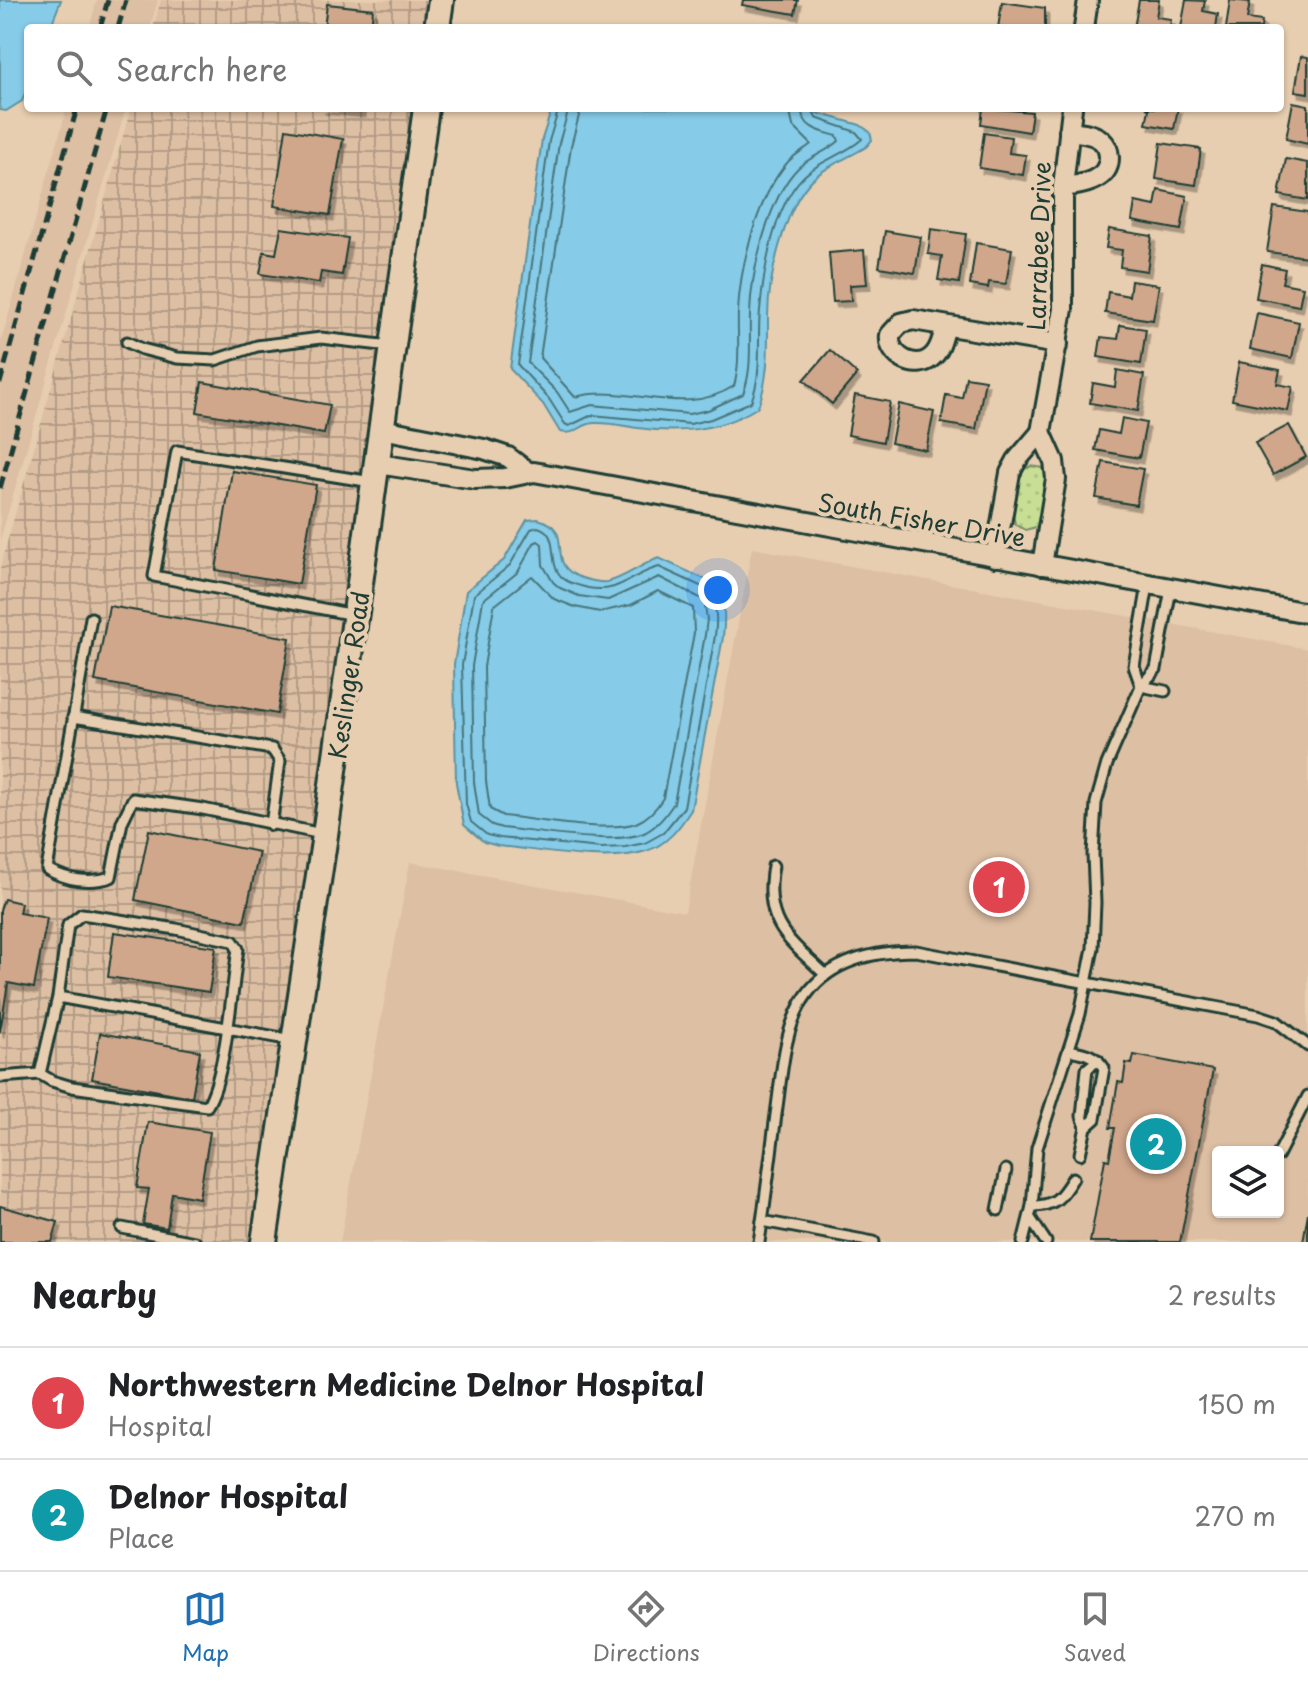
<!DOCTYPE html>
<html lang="en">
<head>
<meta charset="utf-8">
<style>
  :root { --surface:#fff; --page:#f2f2f2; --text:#202124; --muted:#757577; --line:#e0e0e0; --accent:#1f6fb2 }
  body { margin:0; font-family:"Playpen Sans",sans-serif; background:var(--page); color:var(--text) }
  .controls { position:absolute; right:24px; bottom:24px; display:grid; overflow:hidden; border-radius:8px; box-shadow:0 2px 6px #0004 }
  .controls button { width:72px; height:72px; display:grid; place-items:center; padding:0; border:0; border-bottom:2px solid var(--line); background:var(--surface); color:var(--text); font:40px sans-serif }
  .you { position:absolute; left:718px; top:590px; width:28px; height:28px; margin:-20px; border:6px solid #fff; border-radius:50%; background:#1a73e8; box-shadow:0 0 0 12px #1a73e833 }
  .badge { display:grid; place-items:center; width:52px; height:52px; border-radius:50%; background:var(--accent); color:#fff; font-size:26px; font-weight:700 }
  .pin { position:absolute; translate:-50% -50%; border:4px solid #fff; box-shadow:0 2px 8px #0006 }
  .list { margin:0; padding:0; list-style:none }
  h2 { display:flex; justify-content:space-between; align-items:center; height:104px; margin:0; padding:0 32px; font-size:34px }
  h2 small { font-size:26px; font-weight:400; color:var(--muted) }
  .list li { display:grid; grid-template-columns:52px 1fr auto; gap:24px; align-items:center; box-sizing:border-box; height:112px; padding:0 32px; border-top:2px solid var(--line) }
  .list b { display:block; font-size:30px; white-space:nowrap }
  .list p { margin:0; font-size:26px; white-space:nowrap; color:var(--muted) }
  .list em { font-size:26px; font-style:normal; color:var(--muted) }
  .icon { flex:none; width:44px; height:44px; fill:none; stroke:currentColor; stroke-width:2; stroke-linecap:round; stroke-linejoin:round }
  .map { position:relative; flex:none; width:1308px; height:1242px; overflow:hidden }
  .search { position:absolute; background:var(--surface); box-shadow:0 2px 6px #0004; left:24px; right:24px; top:24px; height:88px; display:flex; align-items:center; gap:20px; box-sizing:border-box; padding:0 28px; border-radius:8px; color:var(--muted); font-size:30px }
  .sheet { height:328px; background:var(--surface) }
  nav { display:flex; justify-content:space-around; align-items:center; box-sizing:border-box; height:112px; border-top:2px solid var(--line); background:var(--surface); font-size:22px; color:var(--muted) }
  nav a { display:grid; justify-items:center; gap:4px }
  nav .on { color:var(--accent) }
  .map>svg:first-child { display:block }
</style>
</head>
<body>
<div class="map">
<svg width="1308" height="1242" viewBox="0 0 1308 1242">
  <defs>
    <pattern id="industrial-grid" width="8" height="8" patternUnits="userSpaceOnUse" patternTransform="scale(2)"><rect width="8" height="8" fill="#ddbfa3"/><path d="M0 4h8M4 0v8" fill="none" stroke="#b39c86"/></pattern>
    <pattern id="grass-dots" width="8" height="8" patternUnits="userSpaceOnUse" patternTransform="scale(2)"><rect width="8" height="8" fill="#c7de94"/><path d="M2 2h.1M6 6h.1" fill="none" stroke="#aabf80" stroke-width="1.8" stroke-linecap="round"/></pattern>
    <filter id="shadow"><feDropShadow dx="3.5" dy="5.5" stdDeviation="0" flood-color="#0004"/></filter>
  </defs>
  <rect width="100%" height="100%" fill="#e8ceb0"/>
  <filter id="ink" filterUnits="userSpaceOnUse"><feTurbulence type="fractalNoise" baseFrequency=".0125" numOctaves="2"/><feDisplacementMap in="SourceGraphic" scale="16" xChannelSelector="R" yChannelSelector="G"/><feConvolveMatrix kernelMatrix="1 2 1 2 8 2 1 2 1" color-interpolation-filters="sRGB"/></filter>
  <g filter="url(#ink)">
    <g fill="#ddbfa3" fill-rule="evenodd">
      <path d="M97 0H158L150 28H89Z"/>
      <path d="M67 108H126L0 540V345Z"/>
      <path d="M752 548 1308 649V1242H340L410 862 685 912ZM1218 1152H1278V1212H1218Z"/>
    </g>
    <g fill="url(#industrial-grid)">
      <path d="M161 0H434L430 28H153Z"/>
      <path d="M131 108H418L254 1242H0V567Z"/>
    </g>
    <path fill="url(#grass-dots)" stroke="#738e64" stroke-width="2" d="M1031 466 1043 468 1048 481 1040 522 1036 527 1025 530 1015 524 1013 514 1020 474 1024 469Z"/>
    <g fill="#86cbe8" stroke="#5d92a0" stroke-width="2">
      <path d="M0 0H61L50 28H28V86L22 101 6 111 0 110Z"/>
      <path d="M552 108H800L860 125 870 132 872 140 866 147C848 158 822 168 809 183 784 211 768 279 768 317 768 348 769 378 758 407 721 431 680 434 638 428 624 426 608 422 594 423 580 424 576 436 560 432L543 404 510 369 542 139Z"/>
      <path d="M538 519C579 530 541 564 582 578 589 580 599 583 607 582 625 578 641 564 659 558L715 584C726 600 725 619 723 637L691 810C680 827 667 845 646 851 608 864 539 850 498 846L484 842 464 825 456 783 454 664 466 591 504 560 527 520Z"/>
    </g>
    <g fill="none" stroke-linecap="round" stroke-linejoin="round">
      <g stroke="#48767c" stroke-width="2">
        <path d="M559 108 549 141 518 365 549 399 565 424 569 426 592 415 690 424 711 419 751 402C763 372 757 341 760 310 764 269 774 205 804 176 820 160 846 154 862 139L856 132 816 118 811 108"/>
        <path d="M569 108 559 143 528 363 557 392 570 412 592 405 689 414 708 410 743 394C753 369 749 341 750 314 751 273 768 198 798 168 809 157 827 152 839 141L837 136C820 131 803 129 801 108"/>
        <path d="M581 108 571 146 540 358 575 397C628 383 683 419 734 386 741 362 737 336 738 312 740 266 757 198 787 163 793 155 803 151 811 144L793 126 789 108"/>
        <path d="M538 527C562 534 545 565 564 579 570 584 581 586 588 588 620 594 631 574 659 567L709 590C718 603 717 621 715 636L684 807 663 833 645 843 625 847 601 848 500 838 487 835 471 822 466 804 462 665 474 595 510 565 531 529Z"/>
        <path d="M538 541 542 544 543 565 553 582 560 588 579 596 608 600 659 577 704 600 707 619 705 635 674 803C666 815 658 826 644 833 614 846 536 831 502 828L492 825 479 815 474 782 472 666 483 600 518 572 534 543Z"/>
        <path d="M532 576 554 599 575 607 600 612 631 605 658 591 693 608 694 633 663 798C657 808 648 818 636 823 607 833 536 819 503 816L490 809 486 781 484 667 494 606Z"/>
      </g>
    </g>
    <g fill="#d0a78b" stroke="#1f3d34" stroke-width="2" filter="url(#shadow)">
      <path d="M743 0H798L795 14 742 5Z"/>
      <path d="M1139 0H1159L1156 17 1171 19 1170 28H1134Z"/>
      <path d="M1186 0 1205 1 1203 11 1218 14 1216 28H1181Z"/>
      <path d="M1230 0 1250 2 1247 19 1262 21 1261 28H1226Z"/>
      <path d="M1002 2 1045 8V28H998Z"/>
      <path d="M327 4 373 9 371 28H324Z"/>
      <path d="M1301 56 1308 57V93L1295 91Z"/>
      <path d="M1293 102 1308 105V144L1286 139Z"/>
      <path d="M321 108H362V112Z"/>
      <path d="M983 108 1032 112 1029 132 981 124Z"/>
      <path d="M1146 108H1178L1174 129 1146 124 1149 109Z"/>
      <path d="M286 129 343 139 330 215 274 206Z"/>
      <path d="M984 133 1011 137 1009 153 1026 155 1023 175 979 168Z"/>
      <path d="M1161 143 1201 149 1196 185 1156 179Z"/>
      <path d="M1286 159 1308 163V200L1279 195Z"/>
      <path d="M1158 190 1187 196 1181 230 1132 221 1135 202 1155 206Z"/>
      <path d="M1274 207 1308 212V257L1267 252Z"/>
      <path d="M281 228 348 238 342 275 321 272 319 283 260 274 264 252 276 254Z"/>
      <path d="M931 229 966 234 959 283 938 280 942 256 928 254Z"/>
      <path d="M1109 229 1152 236 1147 271 1120 267 1122 250 1106 248Z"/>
      <path d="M885 231 921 237 915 273 879 267Z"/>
      <path d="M976 243 1012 249 1006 284 989 282 988 288 970 285Z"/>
      <path d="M864 250 867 284 850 285 851 301 833 302 829 253Z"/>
      <path d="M1262 264 1285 269 1282 283 1303 287 1299 306 1256 298Z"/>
      <path d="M1131 281 1159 285 1153 320 1105 313 1108 292 1129 296Z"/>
      <path d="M1257 313 1299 322 1292 358 1250 349Z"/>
      <path d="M1120 325 1146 329 1141 364 1098 357 1101 337 1118 339Z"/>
      <path d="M830 350 857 374 832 404 804 380Z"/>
      <path d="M1239 362 1280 370 1277 384 1293 387 1288 411 1232 400Z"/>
      <path d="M1117 370 1144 375 1138 411 1090 403 1093 383 1115 387Z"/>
      <path d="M966 377 985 380 976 429 941 423 946 395 962 398Z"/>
      <path d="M202 382 330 405 324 434 197 412Z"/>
      <path d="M855 395 890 402 883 442 848 435Z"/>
      <path d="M899 404 934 412 926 450 891 443Z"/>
      <path d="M1122 418 1146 423 1139 458 1095 450 1099 430 1119 434Z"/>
      <path d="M1289 425 1306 457 1273 475 1255 443Z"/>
      <path d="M1103 462 1143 469 1136 505 1096 498Z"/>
      <path d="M232 471 316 485 299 584 216 570Z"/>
      <path d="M109 606 290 638 277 714 95 681Z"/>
      <path d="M149 830 259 852 244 922 135 900Z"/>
      <path d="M4 899 21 903 19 913 47 918 34 988 8 983 0 1032V910Z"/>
      <path d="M114 932 216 947 209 992 108 977Z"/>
      <path d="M100 1033 200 1051 192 1097 92 1079Z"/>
      <path d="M1134 1055 1213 1070 1180 1242H1090L1105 1159 1109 1160 1115 1128H1110L1118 1082 1123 1083 1126 1063 1132 1064Z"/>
      <path d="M148 1122 210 1132 199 1198 172 1193 167 1228 143 1224 149 1189 137 1188Z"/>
      <path d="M0 1206 58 1222 52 1242H0Z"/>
      <path d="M1308 1213V1242H1303Z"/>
    </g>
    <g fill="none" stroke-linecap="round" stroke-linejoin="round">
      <defs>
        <g id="lane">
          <path d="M127 342 142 349 177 358 215 360 257 346 321 338 390 346"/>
          <path d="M354 615 154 576 177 451 372 482"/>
          <path d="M91 618 47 869C66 880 90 884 111 877L122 822 133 799 203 809 322 834"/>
          <path d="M1141 686 1134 666 1148 585"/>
          <path d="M1141 686 1165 691"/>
          <path d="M73 717 272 749 280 761 271 825"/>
          <path d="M773 866C763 923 787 939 826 975"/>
          <path d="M58 997 40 1074 52 1081 72 1087 207 1106C226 1077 232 987 238 949L233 941 176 929 82 914 68 925 58 997 292 1040"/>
          <path d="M1069 1050C1084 1053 1094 1054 1104 1068L1095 1119 1086 1127 1082 1116 1087 1069 1098 1060"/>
          <path d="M0 1077 40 1074"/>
          <path d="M1080 1154 1086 1127"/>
          <path d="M1278 1155 1308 1096"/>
          <path d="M1032 1206C1056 1206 1061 1197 1073 1178"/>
          <path d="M998 1210 1006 1170"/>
          <path d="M1030 1218 1046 1242"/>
          <path d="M762 1221 874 1242"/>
          <path d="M122 1228 195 1242"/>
          <path d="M759 1242C766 1197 771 1152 777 1107 782 1072 784 1031 803 1000 827 961 874 951 916 951L1258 1015 1276 1021 1308 1046"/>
          <path d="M1023 1242 1032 1206 1037 1148 1080 1014 1093 948 1095 903 1093 854 1096 803 1107 764 1141 686 1156 669 1171 589"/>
        </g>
        <g id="street">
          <path d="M1084 28 1088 0"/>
          <path d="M1063 187C1081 185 1109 181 1109 158 1109 151 1106 144 1101 140 1093 133 1079 132 1069 131"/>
          <path d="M946 326C943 335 941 348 934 355 918 373 887 357 890 335L901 323 913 320 1058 344"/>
          <path d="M382 429 484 449 508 457 528 472"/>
          <path d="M1041 432 1063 309V187L1072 108"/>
          <path d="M378 464 475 479 505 478 534 472 1308 613"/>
          <path d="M995 557 1010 473 1017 460 1041 432 1054 461 1056 479 1042 565"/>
        </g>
        <g id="secondary">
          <path d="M437 28 441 0"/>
          <path d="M264 1242 325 835 426 108"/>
        </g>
      </defs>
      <use href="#lane" stroke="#1f3d34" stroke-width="15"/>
      <use href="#street" stroke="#1f3d34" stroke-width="24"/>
      <use href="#secondary" stroke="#1f3d34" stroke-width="30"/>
      <use href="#lane" stroke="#e8ceb0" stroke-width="9"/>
      <use href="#street" stroke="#e8ceb0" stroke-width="18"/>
      <use href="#secondary" stroke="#e8ceb0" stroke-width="24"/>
      <g stroke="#1f3d34" stroke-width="5" stroke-dasharray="12 6" stroke-linecap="butt">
        <path d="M100 28 108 0"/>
        <path d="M118 28 126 0"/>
        <path d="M0 383 77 108"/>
        <path d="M0 488 107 108"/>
      </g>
    </g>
  </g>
  <g text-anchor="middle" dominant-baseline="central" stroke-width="8" stroke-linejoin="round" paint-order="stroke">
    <g font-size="24" fill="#1f3d34" stroke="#e8ceb0">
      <text transform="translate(1038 246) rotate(-88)">Larrabee Drive</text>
      <text transform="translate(922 519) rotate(10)">South Fisher Drive</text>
      <text transform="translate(348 675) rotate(-82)">Keslinger Road</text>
    </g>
  </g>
</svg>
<div class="controls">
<button><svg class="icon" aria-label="layers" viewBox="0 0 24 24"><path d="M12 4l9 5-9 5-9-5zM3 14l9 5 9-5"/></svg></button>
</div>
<div class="you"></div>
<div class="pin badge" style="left:999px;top:887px;background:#e0444e">1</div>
<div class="pin badge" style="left:1156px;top:1144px;background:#0f9aa8">2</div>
<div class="search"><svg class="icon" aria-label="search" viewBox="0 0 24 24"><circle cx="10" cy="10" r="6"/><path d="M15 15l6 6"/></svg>Search here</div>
</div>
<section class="sheet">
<h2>Nearby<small>2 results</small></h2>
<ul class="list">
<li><span class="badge" style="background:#e0444e">1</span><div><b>Northwestern Medicine Delnor Hospital</b><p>Hospital</p></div><em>150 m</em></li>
<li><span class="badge" style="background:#0f9aa8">2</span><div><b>Delnor Hospital</b><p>Place</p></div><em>270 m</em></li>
</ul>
</section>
<nav>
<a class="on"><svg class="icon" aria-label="map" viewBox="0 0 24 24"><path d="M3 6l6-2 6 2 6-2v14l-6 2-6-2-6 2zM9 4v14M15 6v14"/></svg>Map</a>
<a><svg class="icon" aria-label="directions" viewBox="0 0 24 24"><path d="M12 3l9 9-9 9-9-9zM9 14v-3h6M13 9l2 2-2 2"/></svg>Directions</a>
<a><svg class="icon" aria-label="saved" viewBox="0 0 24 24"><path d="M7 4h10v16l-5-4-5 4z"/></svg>Saved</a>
</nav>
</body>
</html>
